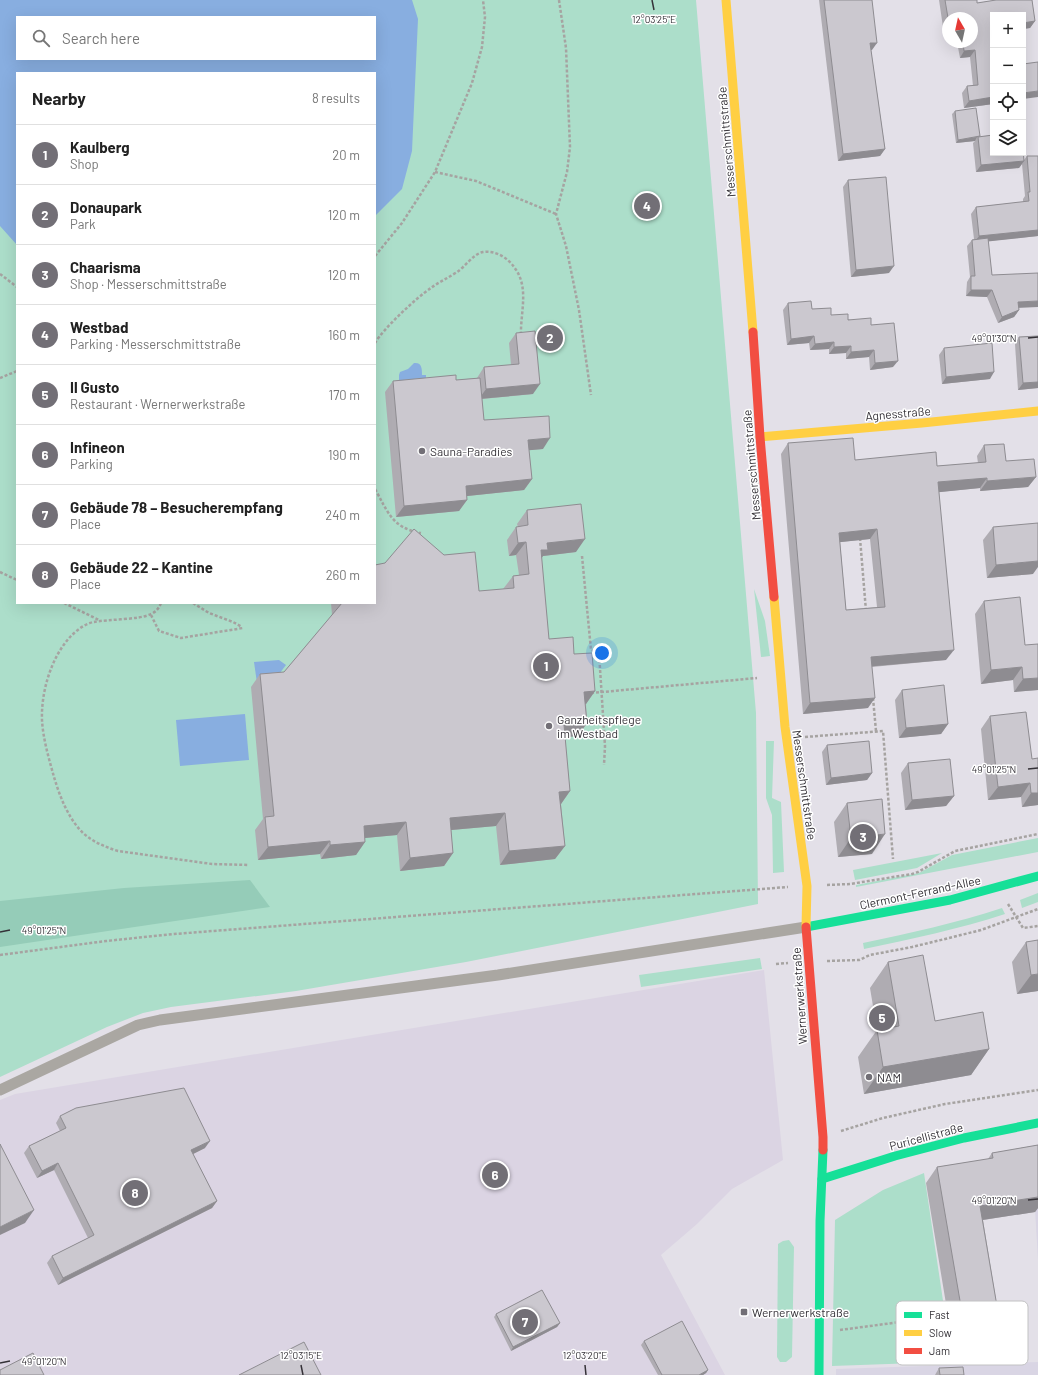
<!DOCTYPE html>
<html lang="en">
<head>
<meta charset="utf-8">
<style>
  :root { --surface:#fff; --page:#f2f2f2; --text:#222; --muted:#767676; --line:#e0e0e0; --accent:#726f76 }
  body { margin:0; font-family:Barlow,sans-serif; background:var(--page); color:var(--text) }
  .controls { position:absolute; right:12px; top:12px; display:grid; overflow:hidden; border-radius:0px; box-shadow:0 4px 16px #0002 }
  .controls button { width:36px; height:36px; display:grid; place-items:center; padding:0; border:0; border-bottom:1px solid var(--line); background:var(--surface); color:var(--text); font:20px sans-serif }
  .compass { position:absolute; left:942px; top:12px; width:36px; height:36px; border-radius:50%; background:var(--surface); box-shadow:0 4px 16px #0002; rotate:351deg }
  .you { position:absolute; left:602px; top:653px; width:14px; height:14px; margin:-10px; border:3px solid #fff; border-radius:50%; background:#1a73e8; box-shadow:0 0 0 6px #1a73e833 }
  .badge { display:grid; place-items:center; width:26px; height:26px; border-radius:50%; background:var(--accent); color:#fff; font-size:13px; font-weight:700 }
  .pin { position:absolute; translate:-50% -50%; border:2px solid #fff; box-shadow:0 1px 4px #0006 }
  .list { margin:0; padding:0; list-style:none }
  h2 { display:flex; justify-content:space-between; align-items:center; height:52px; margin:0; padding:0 16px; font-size:17px }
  h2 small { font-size:13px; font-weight:400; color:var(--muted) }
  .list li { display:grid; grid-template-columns:26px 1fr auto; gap:12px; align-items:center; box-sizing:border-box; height:60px; padding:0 16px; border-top:1px solid var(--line) }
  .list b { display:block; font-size:15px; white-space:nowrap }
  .list p { margin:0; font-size:13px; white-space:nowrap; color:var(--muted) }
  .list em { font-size:13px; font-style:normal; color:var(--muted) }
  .icon { flex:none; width:22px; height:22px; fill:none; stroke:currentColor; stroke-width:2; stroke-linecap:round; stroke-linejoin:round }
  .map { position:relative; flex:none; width:1038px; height:1375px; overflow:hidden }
  .search { position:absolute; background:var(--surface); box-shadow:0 4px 16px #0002; left:16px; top:16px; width:360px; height:44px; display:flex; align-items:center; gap:10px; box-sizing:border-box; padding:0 14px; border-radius:0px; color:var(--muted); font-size:15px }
  .panel { position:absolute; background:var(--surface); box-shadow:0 4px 16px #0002; left:16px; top:72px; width:360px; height:532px; border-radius:0px }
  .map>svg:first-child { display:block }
</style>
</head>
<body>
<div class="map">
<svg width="1038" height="1375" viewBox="0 0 1038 1375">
  <rect width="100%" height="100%" fill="#e3e0e8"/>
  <g fill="#d9d5e4">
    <path d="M1038 1152V1260L1033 1176Z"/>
    <path d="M1038 1362V1375H836V1369Z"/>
  </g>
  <path fill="#dbd4e3" d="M764 970 783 1160 732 1189 697 1224 661 1255 725 1375H0V1100L15 1094Z"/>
  <g fill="#acdeca" fill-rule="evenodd">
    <path d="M0 0H696L756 713 758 904 466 962 296 991 171 1007 143 1013 107 1027 0 1077ZM17 17H375V59H17ZM17 73H375V603H17Z"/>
    <path d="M754 589 765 621 770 656 761 657Z"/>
    <path d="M766 741H774L772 798 781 802 784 872 773 873 772 815 766 798Z"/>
    <path d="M1038 838V852L856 887V885L919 873 952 855Z"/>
    <path d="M942 853 917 868 855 880 853 870Z"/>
    <path d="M1038 893V902L1022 908 1020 900Z"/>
    <path d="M1002 908 1005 914C959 929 911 939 864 949L863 943C910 933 956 923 1002 908Z"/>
    <path d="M760 958 762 969 641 987 639 975Z"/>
    <path d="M924 1173 949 1341 942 1344 945 1362 832 1366 835 1220 883 1190Z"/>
    <path d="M789 1240 794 1247 792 1357 786 1362H780L777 1357 778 1244 783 1241Z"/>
  </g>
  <path fill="#95ccb8" d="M250 880 270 907 0 947V901L124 888Z"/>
  <g fill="#88aee0" fill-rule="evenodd">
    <path d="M0 0H412L418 19 412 151 402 189 375 216V73H17V245L0 226ZM17 17H375V59H17Z"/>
    <path d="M414 363C422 362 422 369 422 375H426V381L399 383V375L400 372 408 369Z"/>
    <path d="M279 660 286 665 273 682 257 683 254 662Z"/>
    <path d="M245 714 249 760 180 766 176 720Z"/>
  </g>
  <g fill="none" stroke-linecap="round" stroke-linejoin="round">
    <g stroke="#a6a3a1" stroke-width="2.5" stroke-dasharray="3 2" stroke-linecap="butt">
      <path d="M559 0 566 48 570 147 567 172 556 214 566 246 579 310 591 395"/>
      <path d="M435 172 476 181 556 214"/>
      <path d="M375 256 402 223 435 172 472 83 482 47 485 17 483 0"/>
      <path d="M0 274 17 287"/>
      <path d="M375 343C382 330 417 297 431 288 439 282 448 278 457 272 465 267 473 254 483 252 495 250 508 258 514 267 530 287 520 313 521 336"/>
      <path d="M0 378 17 371"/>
      <path d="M375 489C388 512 392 528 421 533"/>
      <path d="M860 538 866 611"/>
      <path d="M582 556 591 650 599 653 605 746 604 765"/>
      <path d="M0 572 17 580"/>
      <path d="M64 603 99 620"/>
      <path d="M161 603C159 608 156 612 151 614 139 620 109 619 94 622 86 623 77 630 71 636 51 657 41 692 42 720 43 739 49 759 54 777 60 797 68 818 83 833 93 842 105 847 118 851L212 864 249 865"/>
      <path d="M193 603 209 613 233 622 242 627"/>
      <path d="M151 615 159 631 181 638 243 628"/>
      <path d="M591 693 757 678"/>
      <path d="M873 698 876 731"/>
      <path d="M805 737 883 731 893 859"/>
      <path d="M827 885 850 884 912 874 918 872 955 851 1038 834"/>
      <path d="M1008 904 1023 928 1038 926"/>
      <path d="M0 955 106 941 174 934 788 887"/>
      <path d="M827 961 859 960 870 955 912 947 949 938 981 930 1038 909"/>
      <path d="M776 964 788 963"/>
      <path d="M841 1131 883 1118 945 1104 1038 1090"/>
      <path d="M840 1330 945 1316 951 1348"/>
    </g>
    <path stroke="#aaa7a2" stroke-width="11" d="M0 1090 138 1025 160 1020 498 975 806 927"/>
    <g stroke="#16e098" stroke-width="9">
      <path d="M806 927 950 900 1038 876"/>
      <path d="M822 1179 895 1156 964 1138 1038 1123"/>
      <path d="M819 1375 820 1221 823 1150"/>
    </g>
    <g stroke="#ffcf43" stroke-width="9">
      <path d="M726 0 753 332"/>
      <path d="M760 437 922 423 1038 411"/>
      <path d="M774 597 785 727 807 886 806 927"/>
    </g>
    <g stroke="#f24e42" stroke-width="9">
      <path d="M753 332 760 437 774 597"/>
      <path d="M806 927 823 1137V1150"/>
    </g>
  </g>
  <g fill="#afacb2" fill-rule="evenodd">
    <path d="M819 0H872V50H871L885 149 880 156 838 161Z"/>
    <path d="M939 0H977V3L996 0H1032L1035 21 1030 28 1023 29V15H993V37H992L993 46V104L964 108 962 93 967 86H973L970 57 960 58 957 42H972V18H948V26L943 27Z"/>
    <path d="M955 111 980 136 1024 160 1027 156H1038V236L988 241 992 275 1018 308 1019 310 1014 317 998 323 987 297 966 296 967 282 970 277 967 246 972 240 974 239 971 214 976 207 1023 202V199L1025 196 1022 164 1019 168 976 172 973 143 975 141 956 143 952 114Z"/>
    <path d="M848 180 889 273 851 277 843 187Z"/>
    <path d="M788 303 831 315 871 325 893 367 870 370 869 357 846 359V353L829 354V349L810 350 809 343 787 345 783 310Z"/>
    <path d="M516 333 533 394 482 399 484 420 543 449 529 450 532 479 524 490 467 496V500L459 511 396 517 385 392 393 381 456 380 477 378 484 367 511 365 509 343Z"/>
    <path d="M1038 336V388L1018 390 1015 344 1019 337Z"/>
    <path d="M944 348 990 379 942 384 939 355Z"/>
    <path d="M788 443 855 460 937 466 978 463 977 456 984 445 1006 461 1036 477 1028 487 980 491V488L939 492 946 660 872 667 868 708 803 714 781 454ZM870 539 877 607 846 610 840 542Z"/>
    <path d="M527 510 576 552 543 556 541 559 549 639 574 654 595 691 586 704 587 723 578 736 565 737 570 791 561 804 565 846 555 859 500 865 496 826 451 830 453 853 444 866 400 871 397 835 365 838V842L356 855 321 859 320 854 258 860 255 830 263 819 251 687 260 674 284 672 332 615 331 603H375L503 589 513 576 519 575 516 555 509 556 507 540 516 527H518L517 524Z"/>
    <path d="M993 527 1033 574 987 578 983 540Z"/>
    <path d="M984 601 1025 645 1038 690 1014 692 1013 680 981 684 975 614Z"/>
    <path d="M902 690 948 724 941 734 899 738 895 700Z"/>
    <path d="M990 716 1032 759 1038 805 1022 807 1021 797 988 800 981 729Z"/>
    <path d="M827 745 872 773 867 780 826 785 822 752Z"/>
    <path d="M908 763 954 796 946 806 905 810 901 773Z"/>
    <path d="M847 803 872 854 838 857 834 822Z"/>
    <path d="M1026 942 1038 991 1017 994 1012 962Z"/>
    <path d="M888 962 935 1021 989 1049 971 1075 864 1094 858 1057 877 1030 870 988Z"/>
    <path d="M60 1116 205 1148 193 1154 217 1201 212 1208 58 1285 47 1263 52 1256 88 1238 54 1170 37 1178 24 1153 29 1146 60 1131 56 1123Z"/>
    <path d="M1038 1145V1208L1035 1212 983 1220 999 1318 988 1334 952 1340 926 1183 937 1167 988 1159 992 1153Z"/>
    <path d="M496 1314 560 1323 557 1327 511 1351 494 1317Z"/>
    <path d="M644 1341 708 1370 706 1373 703 1375H658L641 1345Z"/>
    <path d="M939 1368 964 1375H935Z"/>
  </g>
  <g fill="#8e8c91">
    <path d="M948 20V26L943 27Z"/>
    <path d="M1035 21 1030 28 1023 29V23Z"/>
    <path d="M991 31H993V37L986 38Z"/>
    <path d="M870 43H877L872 50H866Z"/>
    <path d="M975 50 970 57 960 58 964 51Z"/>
    <path d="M1038 91V97L1023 99V93Z"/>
    <path d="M993 97V104L964 108 969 101Z"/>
    <path d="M977 137 975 141 956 143 958 140Z"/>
    <path d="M885 149 880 156 838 161 843 154Z"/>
    <path d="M1024 161 1019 168 976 172 981 165Z"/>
    <path d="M1038 230V236L974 243 979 236Z"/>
    <path d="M894 266 889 273 851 277 856 270Z"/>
    <path d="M971 290H992L987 297 966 296Z"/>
    <path d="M1038 301V307L1013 308 1018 302Z"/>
    <path d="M1019 310 1014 317 998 323 1002 317Z"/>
    <path d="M814 336 809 343 787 345 791 339Z"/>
    <path d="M834 342 829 349 810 350 815 344Z"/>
    <path d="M851 346 846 353 829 354 834 347Z"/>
    <path d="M874 350 869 357 846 359 851 352Z"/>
    <path d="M898 361 893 367 870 370 875 363Z"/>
    <path d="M994 372 990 379 942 384 946 377Z"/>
    <path d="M1038 382V388L1018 390 1023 383Z"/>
    <path d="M540 384 533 394 479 399 486 389Z"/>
    <path d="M550 438 543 449 521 451 528 440Z"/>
    <path d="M1036 477 1028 487 980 491 987 481Z"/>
    <path d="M987 478 980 488 931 493 938 482Z"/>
    <path d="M532 479 524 490 458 497 466 486Z"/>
    <path d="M467 500 459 511 396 517 404 506Z"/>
    <path d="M877 529 870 539 832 543 839 533Z"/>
    <path d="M585 539 576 552 543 556 538 563 541 550 547 543Z"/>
    <path d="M526 542 516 555 509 556 518 543Z"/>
    <path d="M1038 561V567L1033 574 987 578 996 565Z"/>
    <path d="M954 650 946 660 864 667 871 657Z"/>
    <path d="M1022 667 1013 680 981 684 991 670Z"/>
    <path d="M1038 678V690L1014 692 1023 679Z"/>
    <path d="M595 691 586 704 575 705 584 692Z"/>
    <path d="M875 698 868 708 803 714 810 703Z"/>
    <path d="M587 723 578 736 555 738 564 725Z"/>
    <path d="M948 724 941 734 899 738 906 728Z"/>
    <path d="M872 773 867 780 826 785 831 778Z"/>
    <path d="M1030 783 1021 797 988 800 998 787Z"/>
    <path d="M570 791 561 804 550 805 559 792Z"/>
    <path d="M1031 793H1038V805L1022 807Z"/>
    <path d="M954 796 946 806 905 810 912 800Z"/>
    <path d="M505 813 496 826 440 831 450 818Z"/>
    <path d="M406 822 397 835 354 839 364 826Z"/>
    <path d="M885 834 872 854 838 857 851 838Z"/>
    <path d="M330 841 320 854 258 860 268 847Z"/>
    <path d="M365 842 356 855 321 859 330 845Z"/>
    <path d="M565 846 555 859 500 865 509 851Z"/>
    <path d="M453 853 444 866 400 871 410 858Z"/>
    <path d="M1038 974V991L1017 994 1031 975Z"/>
    <path d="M989 1049 971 1075 864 1094 883 1067Z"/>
    <path d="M210 1141 205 1148 187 1157 191 1150Z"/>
    <path d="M58 1163 54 1170 37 1178 42 1171Z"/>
    <path d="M1038 1197V1208L1035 1212 969 1222 980 1206Z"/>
    <path d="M217 1201 212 1208 58 1285 63 1278Z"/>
    <path d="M34 1210 25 1223 0 1235V1227Z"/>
    <path d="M999 1318 988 1334 952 1340 964 1324Z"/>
    <path d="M560 1323 557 1327 511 1351 513 1347Z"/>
    <path d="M708 1370 706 1373 703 1375H699Z"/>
  </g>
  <g fill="#cbc8cf" stroke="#8e8c91" fill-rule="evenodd">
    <path d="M824 0H872L877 43H870L885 149 843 154Z"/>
    <path d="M945 0H977V3L996 0H1032L1035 21 1023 23V15H993V31H991L993 47V97L969 101 967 86 978 85 975 50 964 51 963 42H972V18H948Z"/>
    <path d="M1038 62V91L1023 93V64Z"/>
    <path d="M976 108 980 136 958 140 955 111Z"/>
    <path d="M993 135V153H1023V149L1024 161 981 165 978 137Z"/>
    <path d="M1027 156H1038V230L979 236 976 207 1029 201 1028 192H1030Z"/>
    <path d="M886 177 894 266 856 270 848 180Z"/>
    <path d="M988 238 992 275 1038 273V301L1018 302 1019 310 1002 317 992 290H971V276H975L972 240Z"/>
    <path d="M811 301 812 309 831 308V315L848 314V320L871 318V325L894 323 898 361 875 363 874 350 851 352V346L834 347V342L815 344 814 336 791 339 788 303Z"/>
    <path d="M535 331 540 384 486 389 484 367 519 364 516 333Z"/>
    <path d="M1038 336V382L1023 383 1019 337Z"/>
    <path d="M992 343 994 372 946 377 944 348Z"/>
    <path d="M456 375V380L480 378 484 420 549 416 550 438 528 440 532 479 466 486 467 500 404 506 393 381Z"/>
    <path d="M853 438 855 460 936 452 937 466 986 462 984 445 1004 444 1006 461 1034 459 1036 477 987 481V478L938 482 954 650 871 657 875 698 810 703 788 443ZM877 529 885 607 846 610 839 533Z"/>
    <path d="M581 504 585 539 547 543 548 550H541L549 639 573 637 574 654 592 653 595 691 584 692 587 723 564 725 570 791 559 792 565 846 509 851 505 813 450 818 453 853 410 858 406 822 364 826 365 842 330 845V841L268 847 265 817 274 816 260 674 284 672 342 603H375V565L385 563 414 529 444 555 475 552 479 591 514 588 513 576 529 574 526 542 518 543 516 527 528 525 527 510Z"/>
    <path d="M1038 523V561L996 565 993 527Z"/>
    <path d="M1020 597 1025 645 1038 644V678L1023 679 1022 667 991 670 984 601Z"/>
    <path d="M944 685 948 724 906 728 902 690Z"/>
    <path d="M1026 712 1032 759 1038 758V793H1031L1030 783 998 787 990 716Z"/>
    <path d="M869 741 872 773 831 778 827 745Z"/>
    <path d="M950 759 954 796 912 800 908 763Z"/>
    <path d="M882 799 885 834 851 838 847 803Z"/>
    <path d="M1038 940V974L1031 975 1026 942Z"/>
    <path d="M923 955 935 1021 983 1012 989 1049 883 1067 877 1030 899 1026 888 962Z"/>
    <path d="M184 1088 210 1141 191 1150 217 1201 63 1278 52 1256 94 1235 58 1163 42 1171 29 1146 66 1128 60 1116 76 1108Z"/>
    <path d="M0 1144 34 1210 0 1227Z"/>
    <path d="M1038 1145V1197L980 1206 999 1318 964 1324 937 1167 993 1158 992 1153Z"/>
    <path d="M542 1290 560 1323 513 1347 496 1314Z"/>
    <path d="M682 1321 708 1370 699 1375H662L644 1341Z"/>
    <path d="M304 1342 321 1375H239Z"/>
    <path d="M33 1353 44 1375H0V1370Z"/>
    <path d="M963 1367 964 1375H940L939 1368Z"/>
  </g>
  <path fill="none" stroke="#353238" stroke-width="1.5" d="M652 0 654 10M1028 338 1038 337M1028 769 1038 768M0 932 10 930M1028 1200 1038 1199M0 1363 10 1361M301 1365 303 1375M585 1365 586 1375"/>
  <g fill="#726f76" stroke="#fff" stroke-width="1.5">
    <circle cx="422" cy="451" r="4"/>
    <circle cx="549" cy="726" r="4"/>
    <circle cx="869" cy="1077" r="4"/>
    <rect x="740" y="1308" width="8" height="8" rx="2"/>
  </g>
  <g text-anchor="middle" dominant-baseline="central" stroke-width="3" stroke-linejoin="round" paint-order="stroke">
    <g font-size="12" fill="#353238" stroke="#fff">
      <text transform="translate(726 142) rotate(-95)">Messerschmittstraße</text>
      <text transform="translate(898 413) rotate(-5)">Agnesstraße</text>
      <text transform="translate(751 465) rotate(-95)">Messerschmittstraße</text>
      <text transform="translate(805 785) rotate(82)">Messerschmittstraße</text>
      <text transform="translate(920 892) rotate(-12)">Clermont-Ferrand-Allee</text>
      <text transform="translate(799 996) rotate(-94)">Wernerwerkstraße</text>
      <text transform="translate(926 1136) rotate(-15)">Puricellistraße</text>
    </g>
    <g font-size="12" fill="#353238" stroke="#fff" text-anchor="start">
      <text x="430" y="451">Sauna-Paradies</text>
      <text x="557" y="719">Ganzheitspflege<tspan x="557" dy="14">im Westbad</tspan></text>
      <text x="877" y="1077">NAM</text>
      <text x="752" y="1312">Wernerwerkstraße</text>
    </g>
  </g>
  <rect x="896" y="1301" width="132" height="64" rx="6" fill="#fff" stroke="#c2c2c3" stroke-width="1"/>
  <rect x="904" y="1312" width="18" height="6" fill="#16e098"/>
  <rect x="904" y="1330" width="18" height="6" fill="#ffcf43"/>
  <rect x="904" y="1348" width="18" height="6" fill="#f24e42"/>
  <g font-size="11" fill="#353238">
    <text x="929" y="1319">Fast</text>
    <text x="929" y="1337">Slow</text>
    <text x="929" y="1355">Jam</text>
  </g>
  <g font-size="10" text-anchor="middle" fill="#353238" stroke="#fff" stroke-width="3" stroke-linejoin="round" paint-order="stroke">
    <text x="654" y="23">12°03'25"E</text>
    <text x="994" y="342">49°01'30"N</text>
    <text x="994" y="773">49°01'25"N</text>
    <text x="44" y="934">49°01'25"N</text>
    <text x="994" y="1204">49°01'20"N</text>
    <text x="301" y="1359">12°03'15"E</text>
    <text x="585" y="1359">12°03'20"E</text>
    <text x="44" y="1365">49°01'20"N</text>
  </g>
</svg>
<div class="controls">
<button>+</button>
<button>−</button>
<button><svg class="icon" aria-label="locate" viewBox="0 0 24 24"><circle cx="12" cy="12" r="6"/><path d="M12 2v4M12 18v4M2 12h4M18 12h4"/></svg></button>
<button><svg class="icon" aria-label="layers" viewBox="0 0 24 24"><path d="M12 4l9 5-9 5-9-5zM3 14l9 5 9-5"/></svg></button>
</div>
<svg class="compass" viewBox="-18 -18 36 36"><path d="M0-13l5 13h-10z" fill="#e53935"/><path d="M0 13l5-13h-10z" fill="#767676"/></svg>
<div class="you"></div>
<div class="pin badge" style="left:546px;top:666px">1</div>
<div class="pin badge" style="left:550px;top:338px">2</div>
<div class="pin badge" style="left:863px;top:837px">3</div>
<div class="pin badge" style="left:647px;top:206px">4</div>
<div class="pin badge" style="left:882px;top:1018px">5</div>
<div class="pin badge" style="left:495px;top:1175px">6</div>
<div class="pin badge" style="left:525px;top:1322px">7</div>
<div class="pin badge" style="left:135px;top:1193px">8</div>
<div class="search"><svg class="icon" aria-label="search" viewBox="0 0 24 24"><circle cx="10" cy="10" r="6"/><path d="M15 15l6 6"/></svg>Search here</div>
<section class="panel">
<h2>Nearby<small>8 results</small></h2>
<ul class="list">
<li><span class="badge">1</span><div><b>Kaulberg</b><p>Shop</p></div><em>20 m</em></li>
<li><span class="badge">2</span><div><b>Donaupark</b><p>Park</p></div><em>120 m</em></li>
<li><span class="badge">3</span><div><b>Chaarisma</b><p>Shop · Messerschmittstraße</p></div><em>120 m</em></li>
<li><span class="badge">4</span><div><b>Westbad</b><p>Parking · Messerschmittstraße</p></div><em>160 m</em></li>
<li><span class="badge">5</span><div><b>Il Gusto</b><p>Restaurant · Wernerwerkstraße</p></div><em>170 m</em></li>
<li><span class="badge">6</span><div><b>Infineon</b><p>Parking</p></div><em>190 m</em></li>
<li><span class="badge">7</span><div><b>Gebäude 78 – Besucherempfang</b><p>Place</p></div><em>240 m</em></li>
<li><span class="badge">8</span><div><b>Gebäude 22 – Kantine</b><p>Place</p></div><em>260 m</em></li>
</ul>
</section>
</div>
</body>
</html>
